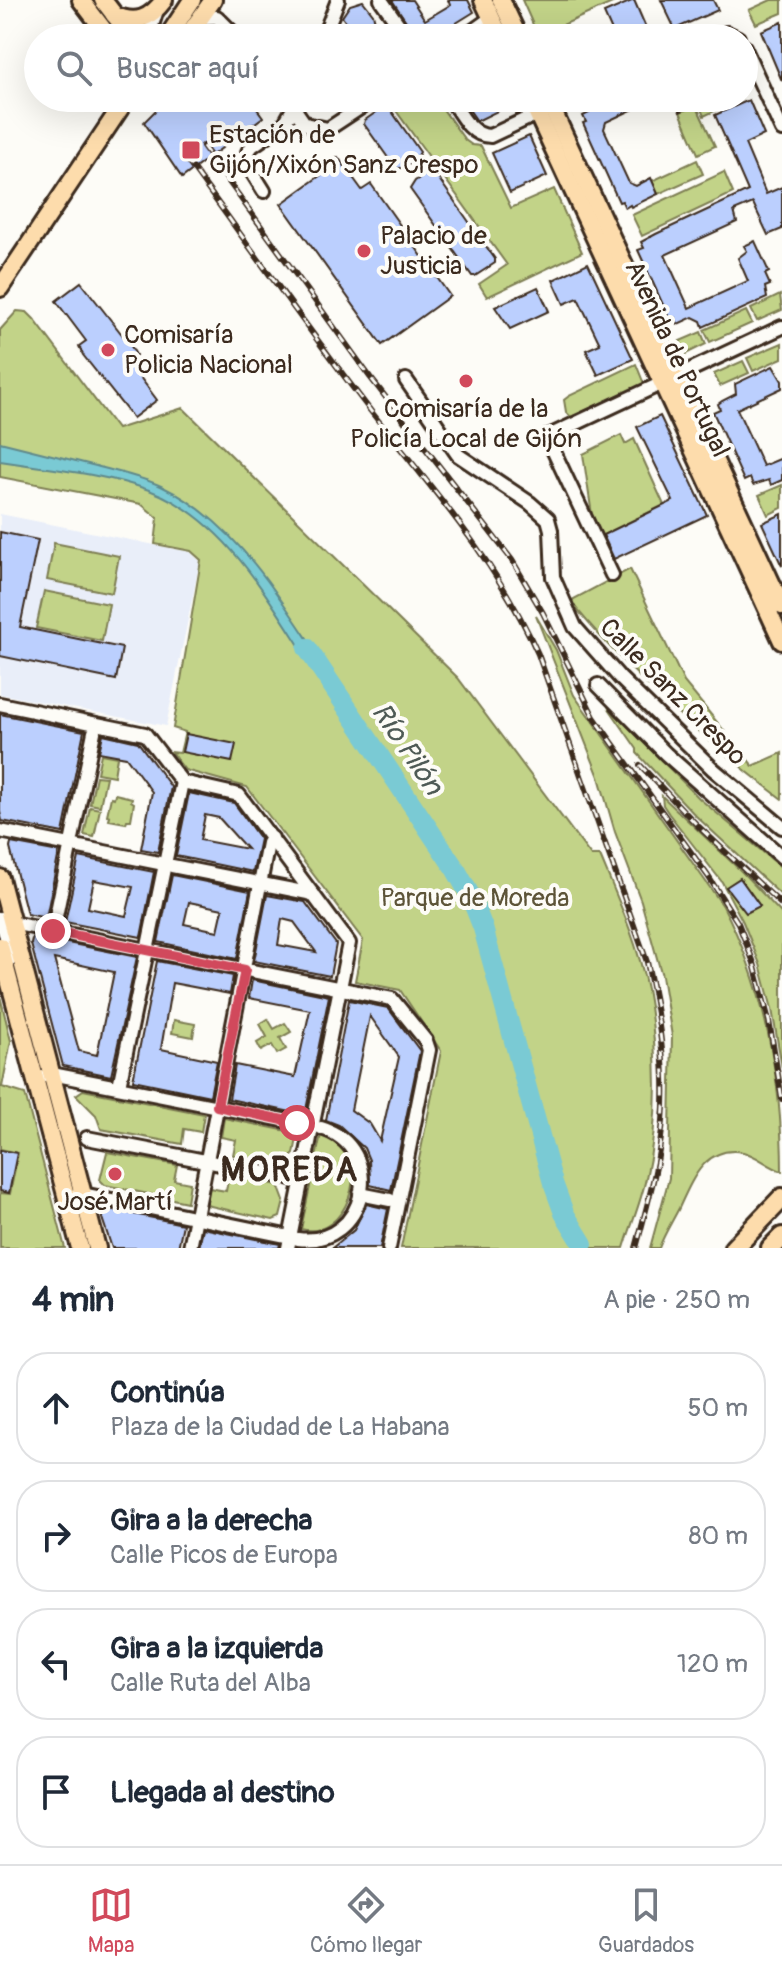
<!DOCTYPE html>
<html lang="es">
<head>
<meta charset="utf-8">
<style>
  :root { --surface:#fff; --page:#f6f6f7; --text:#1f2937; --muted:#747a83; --line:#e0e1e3; --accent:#d1495b }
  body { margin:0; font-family:Pangolin,sans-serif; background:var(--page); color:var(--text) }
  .stop { position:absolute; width:24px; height:24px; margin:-18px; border:6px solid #d1495b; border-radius:50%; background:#fff }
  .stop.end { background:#d1495b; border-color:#fff; box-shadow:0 2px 8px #0008 }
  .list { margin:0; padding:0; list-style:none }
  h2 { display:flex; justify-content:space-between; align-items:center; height:104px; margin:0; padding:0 32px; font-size:34px }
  h2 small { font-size:26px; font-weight:400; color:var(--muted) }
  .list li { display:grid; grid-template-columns:52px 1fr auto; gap:24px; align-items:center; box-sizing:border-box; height:112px; margin:0 16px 16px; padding:0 16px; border:2px solid var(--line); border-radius:32px }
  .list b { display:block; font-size:30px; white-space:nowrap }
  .list p { margin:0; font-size:26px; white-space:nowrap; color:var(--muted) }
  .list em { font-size:26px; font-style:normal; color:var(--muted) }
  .icon { flex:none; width:44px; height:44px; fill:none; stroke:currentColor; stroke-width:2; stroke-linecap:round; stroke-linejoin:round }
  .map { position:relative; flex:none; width:782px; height:1248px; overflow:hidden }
  .search { position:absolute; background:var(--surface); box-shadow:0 8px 32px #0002; left:24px; right:24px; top:24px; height:88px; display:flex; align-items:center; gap:20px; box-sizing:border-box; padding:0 28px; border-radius:44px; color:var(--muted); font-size:30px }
  .sheet { height:616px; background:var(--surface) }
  nav { display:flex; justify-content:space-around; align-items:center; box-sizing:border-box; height:112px; border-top:2px solid var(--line); background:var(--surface); font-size:22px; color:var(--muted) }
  nav a { display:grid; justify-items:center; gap:4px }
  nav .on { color:var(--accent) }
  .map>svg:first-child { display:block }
</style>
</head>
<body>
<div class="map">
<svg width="782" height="1248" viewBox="0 0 782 1248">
  <rect width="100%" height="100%" fill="#fdfcf7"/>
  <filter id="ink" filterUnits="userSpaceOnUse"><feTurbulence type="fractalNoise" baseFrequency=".0125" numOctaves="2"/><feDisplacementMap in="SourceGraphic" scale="16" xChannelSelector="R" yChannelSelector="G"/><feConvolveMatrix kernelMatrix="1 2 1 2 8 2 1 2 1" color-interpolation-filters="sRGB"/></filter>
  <g filter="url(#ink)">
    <path fill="#e9eef9" d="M0 514 190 552 200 561 166 726 0 694Z"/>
    <g fill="#c2d388" stroke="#7e7e53" stroke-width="2" fill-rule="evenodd">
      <path d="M522 0H619L538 36Z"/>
      <path d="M771 0H782V13L756 24 749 10Z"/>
      <path d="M393 98H435L465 140 472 145 481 146 511 208 554 189 582 252 487 297 479 284 507 265 389 101Z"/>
      <path d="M696 98H742L704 116Z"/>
      <path d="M696 105 715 146 698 154 680 112Z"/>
      <path d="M697 160 703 174 658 194 652 181Z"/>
      <path d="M724 172 733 193 642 236 632 215Z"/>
      <path d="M780 295 782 310 757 321 751 309Z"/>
      <path d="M17 311 27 312 34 319 117 429 183 408 458 678 591 856H600C618 899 638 944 647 989 658 1048 660 1119 646 1178 641 1202 631 1225 624 1248H401L441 1051 400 990 355 981 363 940 247 787 185 770 171 752 180 753 185 732 173 728 201 560 191 551 155 544 158 518 141 504 0 477V330Z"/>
      <path d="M746 311 752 323 710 342 704 330Z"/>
      <path d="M701 332 706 344 686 354 680 341Z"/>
      <path d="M782 343V358L753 371 747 358Z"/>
      <path d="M743 361 749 373 720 386 714 374Z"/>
      <path d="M636 364 644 384 571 417 566 412 564 400 569 396Z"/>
      <path d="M621 435 625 444 634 439 664 505 601 536 592 515 583 454Z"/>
      <path d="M782 485V508L768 515 759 495Z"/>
      <path d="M54 543 119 556 112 593 47 580Z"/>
      <path d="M630 569 684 682 753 766 782 753V799C706 741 631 676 570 601Z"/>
      <path d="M44 591 109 604 102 641 36 628Z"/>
      <path d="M536 616 556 650 574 695 723 906C765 986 782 1081 782 1171 768 1167 757 1155 743 1152 705 1145 692 1180 679 1208 672 1222 664 1234 659 1248H650L669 1178 672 1036 662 976 641 901 615 832 599 777Z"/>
      <path d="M608 707 700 799 782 868V896L696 816 637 753V749Z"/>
      <path d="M101 754 117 757 114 776 97 773Z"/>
      <path d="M96 776 106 777 100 806 90 804Z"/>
      <path d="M115 794 132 798 131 801 134 803 131 820H127L126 823 109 820 110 816 107 815 111 797 114 798Z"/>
      <path d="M662 796 742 872 782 914V1067L772 1009 760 964 743 922 722 882 669 814 663 805ZM740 878 759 906 747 913 727 887Z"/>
      <path d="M90 807 100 809 94 837 84 835Z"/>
      <path d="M0 996 11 1041 2 1087 25 1094 65 1248H0V1193L10 1194 18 1153 0 1149Z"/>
      <path d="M268 1019 274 1029 285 1023 291 1032 280 1038 286 1049 277 1054 272 1045 261 1051 257 1043 267 1037 260 1024Z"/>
      <path d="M174 1020 195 1024 193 1037 172 1033Z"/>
      <path d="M83 1090 204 1114 201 1132 184 1129 182 1144 101 1129 96 1115 76 1095Z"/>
      <path d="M224 1118 292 1132 297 1138 294 1154 283 1165 233 1155 236 1140 221 1137Z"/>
      <path d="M321 1134C326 1136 334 1138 338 1141 370 1164 347 1241 301 1229Z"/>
      <path d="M107 1152 177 1165 174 1180 190 1183 187 1202 105 1185 100 1180Z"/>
      <path d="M229 1175 278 1185 284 1201 280 1217 273 1220 206 1205 209 1188 226 1191Z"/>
    </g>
    <path fill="#7acad4" stroke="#618a8b" stroke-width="2" d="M0 442C32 450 64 458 96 466 117 472 140 476 161 486 237 522 279 598 325 665L316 671C271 605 229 520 149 490 102 473 49 469 0 461Z"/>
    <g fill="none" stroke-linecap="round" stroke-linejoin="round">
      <path stroke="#7acad4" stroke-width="20" d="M307 648 456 870 470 895 483 928 553 1183 564 1213 583 1244"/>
    </g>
    <g fill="#bbcffe" stroke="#3b2a1e" stroke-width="2" fill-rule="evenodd">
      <path d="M392 0H412L425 20 450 5 448 0H468L474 12 432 38H417Z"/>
      <path d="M634 0 647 30 629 38H615L604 13Z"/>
      <path d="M661 0H713L718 10 675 29Z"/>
      <path d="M363 1 373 14 379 38H351L348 25 342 17 350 5Z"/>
      <path d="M782 22V81L761 31Z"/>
      <path d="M168 98H249L263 117 182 178 144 122Z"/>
      <path d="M461 98H519L520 100 477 121Z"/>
      <path d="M615 98H657L606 122 604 129 629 183 636 186 651 178 658 194 631 207 630 205 625 208 622 201 619 202 583 123 586 122 583 116 589 113 588 110Z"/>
      <path d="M673 98H693L696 104 680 112Z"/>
      <path d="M749 100 764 135 745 144 766 194 782 187V229L768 235 753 203 734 211 737 222 665 255 689 308 748 281 738 258 747 251 744 246 755 241 769 272 765 274 770 285 765 287 767 298 703 327 701 321 693 317 678 324 675 318 670 320 638 250 644 248 641 242 656 234 748 191 715 115Z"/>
      <path d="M385 106H388L420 152 416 159 405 167 396 169 364 124 365 120Z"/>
      <path d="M529 136 547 176 510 193 492 153Z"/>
      <path d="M338 157 362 190 371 184 450 296 382 345 281 204 332 167 329 163Z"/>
      <path d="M434 172 495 259V263L475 276H472L410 189 415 181 426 174Z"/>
      <path d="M588 263 633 359 598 375 586 350 600 344 578 298 564 304 553 280Z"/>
      <path d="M81 282 131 346 136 355 128 361 157 400 133 418 83 355 79 346 86 341 56 301Z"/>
      <path d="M538 287 549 311 510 329 495 307Z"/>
      <path d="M773 366 782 381V388L737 409 763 466 782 458V480L771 485 769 480 753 485 750 478 744 481 713 412 720 409 718 404 722 401 736 394 735 384Z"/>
      <path d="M660 416 707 515 614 559 603 535 673 501 637 427Z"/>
      <path d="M782 514V566L762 523Z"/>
      <path d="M0 532 38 540 20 627 122 648 116 680 0 656Z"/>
      <path d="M0 714 84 731 63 833 2 821 0 812Z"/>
      <path d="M103 734 138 742 171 787 158 852 141 849 152 792 126 757 99 752Z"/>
      <path d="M186 734 236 744 232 762 182 752Z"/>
      <path d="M189 793 234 803 260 839 253 872 176 856ZM205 815 219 818 247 849 200 840Z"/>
      <path d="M11 843 59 852 46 918 27 914 10 848Z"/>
      <path d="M79 857 154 872 141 937 65 922ZM94 880 133 887 126 916 88 908Z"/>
      <path d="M172 875 250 891 237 959 158 942ZM189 902 223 909 218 931 184 924Z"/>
      <path d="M740 878 760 906 746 913 726 887Z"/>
      <path d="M267 895 305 902 336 944 330 976 254 961ZM282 919 294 922 316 952 278 945Z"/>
      <path d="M33 936 137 957 111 1076 63 1066 31 944ZM54 959 114 972 97 1055 79 1051Z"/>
      <path d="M157 961 233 976 230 994 172 983 161 1049 217 1061 210 1096 133 1080Z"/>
      <path d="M252 980 329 996 305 1115 229 1099 235 1065 295 1077 310 1010 249 998Z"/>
      <path d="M349 1000 388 1008 420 1051 391 1190 370 1185 369 1160 364 1148 339 1125 326 1120ZM370 1016 399 1057 380 1141 370 1124 351 1110Z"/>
      <path d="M0 1150 17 1153 9 1193 0 1191Z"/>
      <path d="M366 1204 388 1209 380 1248H332L354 1230Z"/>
      <path d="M104 1208 183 1224 178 1248H112L102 1218Z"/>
      <path d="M203 1228 280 1244 279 1248H199Z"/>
    </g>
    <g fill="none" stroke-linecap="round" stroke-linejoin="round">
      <defs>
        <g id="minor">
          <path d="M381 0 408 38"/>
          <path d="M201 18 217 17 238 38"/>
          <path d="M148 38 157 10"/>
          <path d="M323 38 338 0"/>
          <path d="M463 38 491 18"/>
          <path d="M706 38 727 33 738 38"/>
          <path d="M744 47 782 130"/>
          <path d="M450 98C460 113 470 136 490 136L571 98"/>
          <path d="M297 103 296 111 305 124 328 129 375 98"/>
          <path d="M264 191 249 167 248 152 252 146 285 123 295 105"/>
          <path d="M406 380 458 455 530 503 548 519 551 530 553 577 575 627 620 678 713 769 782 827"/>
          <path d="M612 575 547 437 782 327"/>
          <path d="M598 685 666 754 782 857"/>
          <path d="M0 704 145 734 182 782 239 795 349 943 288 1248"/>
          <path d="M0 831 159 863"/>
          <path d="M172 866 313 894"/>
          <path d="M0 918 13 958"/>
          <path d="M55 921 94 732"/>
          <path d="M12 923 392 999 426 1041 429 1050 389 1248"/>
          <path d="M45 1076 52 1074 313 1126"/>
          <path d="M119 1086 182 782"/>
          <path d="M87 1138 292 1178"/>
          <path d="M78 1193 290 1237"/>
          <path d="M360 1194 390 1200"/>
          <path d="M298 1239C367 1248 388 1148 321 1128"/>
          <path d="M190 1248 268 843 272 838"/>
        </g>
        <g id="major">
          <path d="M81 0 110 38"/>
          <path d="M103 0 132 38"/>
          <path d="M483 0 501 38"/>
          <path d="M501 0 519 38"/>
          <path d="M114 15C136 25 150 19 164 0"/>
          <path d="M167 38 192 0"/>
          <path d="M186 38 213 0"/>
          <path d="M530 98 782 641"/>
          <path d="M547 98 782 606"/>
          <path d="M0 288 127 98"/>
          <path d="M0 878 97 1248"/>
          <path d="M0 946 80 1248"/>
        </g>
        <g id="highway">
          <path d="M734 1248 782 1198"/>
          <path d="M771 1248 782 1237"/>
        </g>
      </defs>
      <use href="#minor" stroke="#3b2a1e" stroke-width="18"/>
      <use href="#major" stroke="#3b2a1e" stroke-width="22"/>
      <use href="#highway" stroke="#3b2a1e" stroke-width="24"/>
      <use href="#minor" stroke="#fdfcf7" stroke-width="12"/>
      <use href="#major" stroke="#fddcac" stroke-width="16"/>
      <use href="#highway" stroke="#fddcac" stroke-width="18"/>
      <defs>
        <g id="rail">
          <path d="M203 146 370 377 512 560 543 613 594 717 708 876 738 923 754 963 769 1021 782 1099"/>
          <path d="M186 159C248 244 309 331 373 414 434 491 498 563 538 654L647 962C658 1013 668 1068 663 1121 659 1164 647 1206 636 1248"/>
          <path d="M640 765 699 827 782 905"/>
        </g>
      </defs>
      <use href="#rail" stroke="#3b2a1e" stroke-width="6"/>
      <use href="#rail" stroke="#fdfcf7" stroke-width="3" stroke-dasharray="9" stroke-linecap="butt"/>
    </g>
  </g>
  <g fill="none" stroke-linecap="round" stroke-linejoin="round" filter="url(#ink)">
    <path stroke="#d1495b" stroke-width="10" d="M53 931 245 970 217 1106 297 1123"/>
  </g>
  <g fill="#d1495b" stroke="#fdfcf7" stroke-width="3">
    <rect x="181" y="140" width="20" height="20" rx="4"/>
    <circle cx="364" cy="251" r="8"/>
    <circle cx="108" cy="350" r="8"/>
    <circle cx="466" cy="381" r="8"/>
    <circle cx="115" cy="1174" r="8"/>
  </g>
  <g text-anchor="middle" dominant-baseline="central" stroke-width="8" stroke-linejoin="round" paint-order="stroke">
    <g font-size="26" fill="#3b2a1e" stroke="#fdfcf7" text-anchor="start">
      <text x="209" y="135">Estación de<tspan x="209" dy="30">Gijón/Xixón Sanz Crespo</tspan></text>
      <text x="380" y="236">Palacio de<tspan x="380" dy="30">Justicia</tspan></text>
      <text x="124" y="335">Comisaría<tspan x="124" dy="30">Policia Nacional</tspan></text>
      <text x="466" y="409" text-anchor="middle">Comisaría de la<tspan x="466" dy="30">Policía Local de Gijón</tspan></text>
      <text x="115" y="1202" text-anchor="middle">José Martí</text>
    </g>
    <g font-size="26" fill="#3b2a1e" stroke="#fdfcf7">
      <text transform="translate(677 359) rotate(65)">Avenida de Portugal</text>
      <text transform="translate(673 692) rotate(45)">Calle Sanz Crespo</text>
    </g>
    <g font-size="26" fill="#5d5438" stroke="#fdfcf7">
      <text x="475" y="898">Parque de Moreda</text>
    </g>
    <g font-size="28" font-style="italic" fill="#4e5a55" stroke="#fdfcf7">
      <text transform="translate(407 749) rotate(56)">Río Pilón</text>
    </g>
    <g font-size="34" font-weight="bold" letter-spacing="2" fill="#3b2a1e" stroke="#fdfcf7">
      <text x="290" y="1170">MOREDA</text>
    </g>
  </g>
</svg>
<div class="stop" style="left:297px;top:1123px"></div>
<div class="stop end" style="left:53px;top:931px"></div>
<div class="search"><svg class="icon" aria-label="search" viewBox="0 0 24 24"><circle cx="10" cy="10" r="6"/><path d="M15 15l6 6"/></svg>Buscar aquí</div>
</div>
<section class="sheet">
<h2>4 min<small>A pie · 250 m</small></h2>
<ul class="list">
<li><svg class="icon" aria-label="ahead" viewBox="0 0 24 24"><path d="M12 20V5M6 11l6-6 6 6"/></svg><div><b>Continúa</b><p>Plaza de la Ciudad de La Habana</p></div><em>50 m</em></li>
<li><svg class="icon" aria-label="right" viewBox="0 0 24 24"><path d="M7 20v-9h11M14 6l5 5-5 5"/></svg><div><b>Gira a la derecha</b><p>Calle Picos de Europa</p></div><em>80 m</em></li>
<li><svg class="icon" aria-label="left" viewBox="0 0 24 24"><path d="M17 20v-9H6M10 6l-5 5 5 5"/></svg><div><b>Gira a la izquierda</b><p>Calle Ruta del Alba</p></div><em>120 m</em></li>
<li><svg class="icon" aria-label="arrive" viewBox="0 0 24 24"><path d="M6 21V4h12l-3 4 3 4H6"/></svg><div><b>Llegada al destino</b></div></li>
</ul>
</section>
<nav>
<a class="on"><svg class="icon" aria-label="map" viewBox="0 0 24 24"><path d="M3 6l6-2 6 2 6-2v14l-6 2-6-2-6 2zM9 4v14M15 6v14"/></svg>Mapa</a>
<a><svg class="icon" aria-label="directions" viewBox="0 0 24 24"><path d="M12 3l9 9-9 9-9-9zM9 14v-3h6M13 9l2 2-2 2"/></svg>Cómo llegar</a>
<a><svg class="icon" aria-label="saved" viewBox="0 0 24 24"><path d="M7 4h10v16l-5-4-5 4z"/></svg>Guardados</a>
</nav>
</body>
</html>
